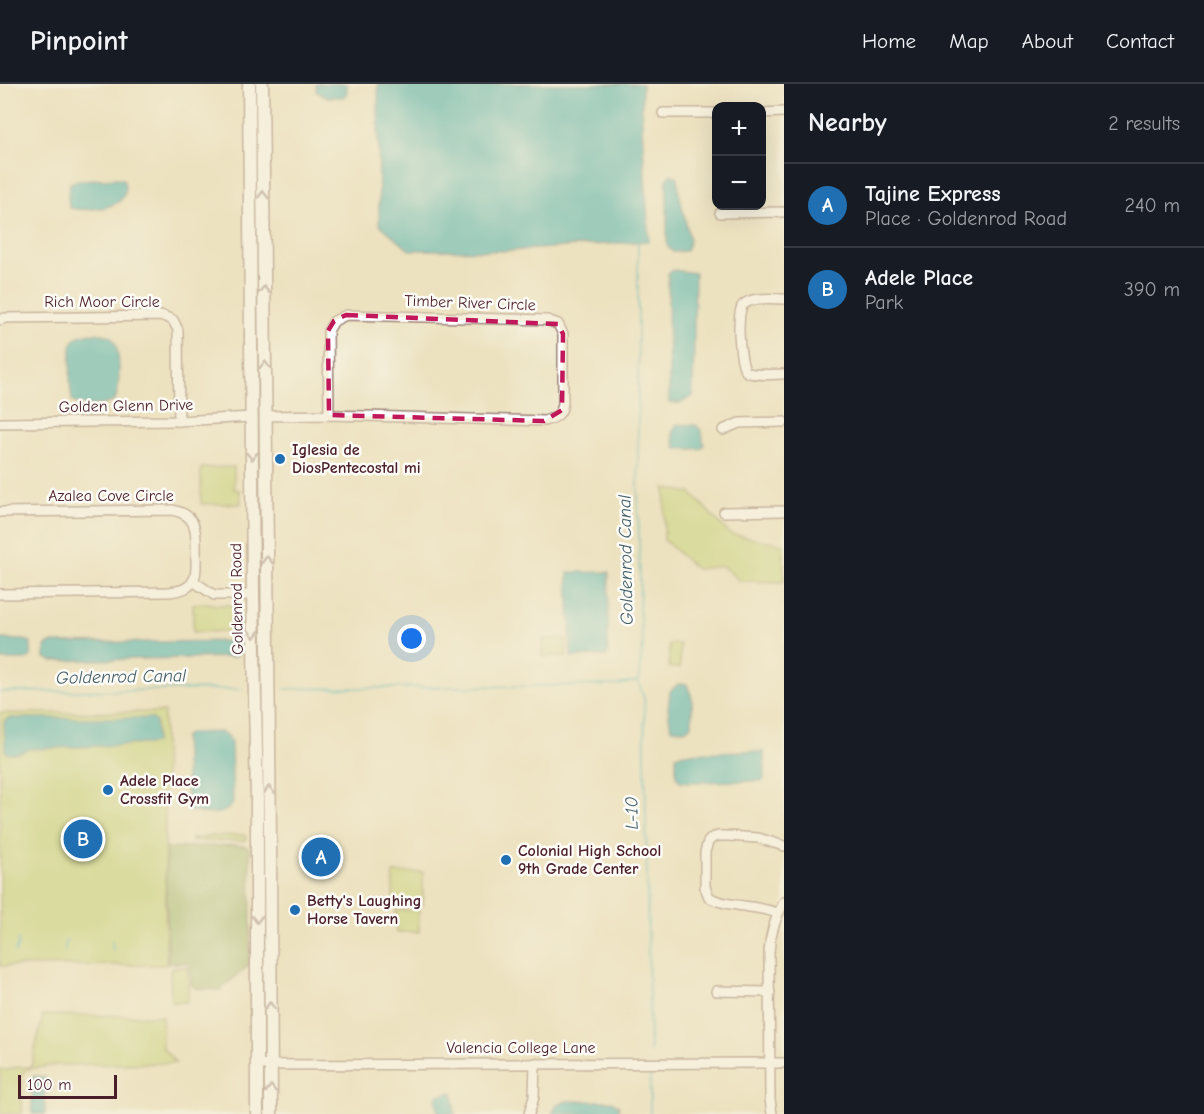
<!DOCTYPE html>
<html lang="en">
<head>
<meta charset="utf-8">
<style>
  :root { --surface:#171b24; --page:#20242c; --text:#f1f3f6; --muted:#9ea1a6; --line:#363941; --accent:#1f6fb2 }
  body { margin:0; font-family:"Comic Neue",sans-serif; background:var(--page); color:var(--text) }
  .controls { position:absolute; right:18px; top:18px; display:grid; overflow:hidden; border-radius:12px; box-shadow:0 6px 24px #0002 }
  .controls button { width:54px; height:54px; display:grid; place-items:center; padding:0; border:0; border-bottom:2px solid var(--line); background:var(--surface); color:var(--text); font:30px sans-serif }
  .scale { position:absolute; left:18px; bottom:15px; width:99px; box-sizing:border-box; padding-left:6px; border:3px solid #4a1f2b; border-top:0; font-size:16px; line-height:21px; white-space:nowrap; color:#4a1f2b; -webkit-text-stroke:4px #fdfcf7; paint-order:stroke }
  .you { position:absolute; left:412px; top:555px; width:21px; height:21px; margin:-15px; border:4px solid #fff; border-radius:50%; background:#1a73e8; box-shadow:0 0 0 9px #1a73e833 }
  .badge { display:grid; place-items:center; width:39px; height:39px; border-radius:50%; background:var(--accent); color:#fff; font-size:20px; font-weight:700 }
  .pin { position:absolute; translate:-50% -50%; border:3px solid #fff; box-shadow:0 2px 6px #0006 }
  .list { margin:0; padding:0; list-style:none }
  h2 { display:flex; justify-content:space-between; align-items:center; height:78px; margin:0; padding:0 24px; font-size:26px }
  h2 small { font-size:20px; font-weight:400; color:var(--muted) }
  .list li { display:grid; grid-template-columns:39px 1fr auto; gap:18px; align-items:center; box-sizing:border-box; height:84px; padding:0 24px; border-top:2px solid var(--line) }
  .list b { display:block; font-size:22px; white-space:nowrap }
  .list p { margin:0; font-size:20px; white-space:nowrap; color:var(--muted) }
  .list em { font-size:20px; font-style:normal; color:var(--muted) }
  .map { position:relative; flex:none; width:784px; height:1030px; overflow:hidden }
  header { display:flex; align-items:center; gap:36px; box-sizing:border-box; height:84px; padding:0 30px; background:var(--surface); border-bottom:2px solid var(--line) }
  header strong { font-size:28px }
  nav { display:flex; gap:33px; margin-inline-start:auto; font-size:21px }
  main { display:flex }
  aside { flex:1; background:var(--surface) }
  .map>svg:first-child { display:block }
</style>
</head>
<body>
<header>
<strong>Pinpoint</strong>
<nav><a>Home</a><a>Map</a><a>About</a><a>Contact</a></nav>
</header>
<main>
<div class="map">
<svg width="784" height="1030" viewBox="0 0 784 1030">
  <rect width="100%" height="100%" fill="#fdfcf7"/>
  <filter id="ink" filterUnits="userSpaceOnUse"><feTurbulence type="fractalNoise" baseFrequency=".0167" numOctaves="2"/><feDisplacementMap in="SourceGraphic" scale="12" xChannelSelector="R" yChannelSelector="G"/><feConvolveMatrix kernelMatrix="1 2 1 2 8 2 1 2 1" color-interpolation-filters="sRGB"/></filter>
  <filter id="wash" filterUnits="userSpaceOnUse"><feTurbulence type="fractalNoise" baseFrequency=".008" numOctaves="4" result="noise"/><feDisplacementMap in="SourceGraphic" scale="24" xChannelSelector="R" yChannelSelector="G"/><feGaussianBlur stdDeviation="1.35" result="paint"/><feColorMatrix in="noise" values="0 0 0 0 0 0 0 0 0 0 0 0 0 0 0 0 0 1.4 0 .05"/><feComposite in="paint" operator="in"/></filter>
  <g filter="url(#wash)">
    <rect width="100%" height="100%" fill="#ece2c0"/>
    <g fill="#c3d274" stroke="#867850" stroke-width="1.5">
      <path d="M234 383V405L240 406 241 420H201V384Z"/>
      <path d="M665 404 691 409 730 450 784 460V498L740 497 722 482 696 485 664 456Z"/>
      <path d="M206 519 217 521H230L231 523H235L242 529V547L193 548V520Z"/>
      <path d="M543 555H567L566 572H542Z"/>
      <rect x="669" y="560" width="11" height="24"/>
      <path d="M164 628 166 881 0 882V629Z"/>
      <path d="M244 751 247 754 245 757H191V755L204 754 206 752Z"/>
      <path d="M423 788V821H393V789Z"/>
      <rect x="396" y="826" width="23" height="22"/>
      <path d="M173 883H186L188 884V915L186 918H174L171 916 170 886Z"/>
      <path d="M43 931 162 932V963L176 979 57 981 28 985 22 989V1030H0V985L7 986 17 983H31Z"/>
    </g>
    <path fill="#9ab466" stroke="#726a48" stroke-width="1.5" d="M234 761 246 762 250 765 251 842 249 881 220 906 195 904 191 900 190 879H168C168 840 165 802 166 764Z"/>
    <g fill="#3fb0b6" stroke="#446870" stroke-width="1.5">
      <path d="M316 0H347V9L343 13H325L316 7Z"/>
      <path d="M378 0H642V41L649 157 508 167 409 166 379 140Z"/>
      <path d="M671 90 678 93 679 109 690 156 686 167 673 168 667 162V95Z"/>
      <path d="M118 94 123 95C137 126 87 128 69 124L68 111 70 99 78 96Z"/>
      <path d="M674 186 695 189 693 312 681 319H669L668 189Z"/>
      <path d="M92 249C99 250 106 249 111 253 122 262 120 304 115 316 107 323 80 323 72 317L70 299 71 262C75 251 82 251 92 249Z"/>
      <path d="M677 340 696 341 702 347 704 362 700 365H676L672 349Z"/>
      <path d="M568 488H609L608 572 571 573Z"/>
      <path d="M0 555 25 556 31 558V572L26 576H0Z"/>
      <path d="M233 557 237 560 238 570 236 573 52 577 45 574V562L50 559Z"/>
      <path d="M678 600H687L692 614V642L684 646 671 645 668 625 670 607Z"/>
      <path d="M9 634H149L153 635 156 638V655L155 659 149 660 30 665C21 668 13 674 5 667L4 637Z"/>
      <path d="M222 648 229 653 231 658 233 719C225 734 202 730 188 726L187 724 184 653 190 649Z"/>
      <path d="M746 667 764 668 765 691 763 697 687 698 680 697 676 692V672L683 669Z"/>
      <path d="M33 992 45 993V1030H32V994Z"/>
      <path d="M453 1008 455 1030H438L436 1012Z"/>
      <path d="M567 1017H612L619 1022 618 1030H552L557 1020Z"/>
    </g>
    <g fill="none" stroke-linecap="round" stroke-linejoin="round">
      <g stroke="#3fb0b6" stroke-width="2">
        <path d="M638 157V418L640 498 639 524 643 562 638 597 644 614 650 968"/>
        <path d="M285 605 617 601 638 597"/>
        <path d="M0 608 242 605"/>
        <path d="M112 857 113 866"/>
        <path d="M65 867 66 856"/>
        <path d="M15 868 18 861V855"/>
        <path d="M650 991V1030"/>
      </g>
    </g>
  </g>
  <g filter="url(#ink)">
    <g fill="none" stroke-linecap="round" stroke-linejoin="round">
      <defs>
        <g id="minor">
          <path d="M663 29H716"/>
          <path d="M762 29 784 28"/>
          <path d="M720 129 784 128"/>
          <path d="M784 215C773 215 752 212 743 221 736 228 739 282 747 288 753 292 776 290 784 290"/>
          <path d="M0 236 5 234 163 232 173 236 178 246 179 337"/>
          <path d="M265 332 329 331 544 337C555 334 562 331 563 319V250L558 240 547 236 346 231 334 237 328 247 329 331"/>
          <path d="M0 339 179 337 252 333"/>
          <path d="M723 346 739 339 784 338"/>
          <path d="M0 428 172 426C200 431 196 451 196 474 196 481 197 491 193 497 188 506 177 507 168 508L0 510"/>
          <path d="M724 428 784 427"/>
          <path d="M193 497 214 511H253"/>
          <path d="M777 829C758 821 724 823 709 813L705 803V768L708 758 712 754 718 752H728L758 754 784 762"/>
          <path d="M716 907 770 908"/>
          <path d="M257 981 784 979"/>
          <path d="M529 1030 534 1013 535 979"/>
          <path d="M772 1030 770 1015 769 868C770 850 775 834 784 818"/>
        </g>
        <g id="major">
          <path d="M249 0 253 511 257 718V1030"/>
          <path d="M262 0 270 751 271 1030"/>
        </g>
      </defs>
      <use href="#minor" stroke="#9b8076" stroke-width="12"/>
      <use href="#major" stroke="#9b8076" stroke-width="15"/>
      <use href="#minor" stroke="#fff" stroke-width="9"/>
      <use href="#major" stroke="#fff" stroke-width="12"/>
    </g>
    <defs><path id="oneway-chevron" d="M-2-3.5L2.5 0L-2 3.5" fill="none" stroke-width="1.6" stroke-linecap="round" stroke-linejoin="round" transform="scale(1.5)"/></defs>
    <g stroke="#ae9aa0">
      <use href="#oneway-chevron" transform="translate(263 111) rotate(-91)"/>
      <use href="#oneway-chevron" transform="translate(264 206) rotate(-91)"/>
      <use href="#oneway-chevron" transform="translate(265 281) rotate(-90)"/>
      <use href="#oneway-chevron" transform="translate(252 372) rotate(89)"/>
      <use href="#oneway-chevron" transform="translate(267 476) rotate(-91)"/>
      <use href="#oneway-chevron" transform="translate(254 550) rotate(89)"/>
      <use href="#oneway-chevron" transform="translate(269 706) rotate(-92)"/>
      <use href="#oneway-chevron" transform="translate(257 835) rotate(89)"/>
      <use href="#oneway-chevron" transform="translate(270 922) rotate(-90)"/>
      <use href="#oneway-chevron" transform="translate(271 1005) rotate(-91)"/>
    </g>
  </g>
  <path d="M0 0H784V1030H0ZM346 231 558 240 563 250 562 326 544 337 329 331 328 247 334 237Z" fill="#ece2c0" fill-opacity=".55" fill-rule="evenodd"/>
  <path fill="none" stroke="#c2185b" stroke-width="4.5" stroke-dasharray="12 8" stroke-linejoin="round" d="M346 231 558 240 563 250 562 326 544 337 329 331 328 247 334 237Z"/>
  <g fill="#1f6fb2" stroke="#fdfcf7" stroke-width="2">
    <circle cx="280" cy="375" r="6"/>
    <circle cx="108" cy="706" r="6"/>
    <circle cx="506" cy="776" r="6"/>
    <circle cx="295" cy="826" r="6"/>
  </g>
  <g text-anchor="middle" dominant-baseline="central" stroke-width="5" stroke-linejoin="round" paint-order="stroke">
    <g font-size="16" fill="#4a1f2b" stroke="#fdfcf7">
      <text x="102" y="218">Rich Moor Circle</text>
      <text transform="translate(470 219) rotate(2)">Timber River Circle</text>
      <text transform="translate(126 322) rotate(-1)">Golden Glenn Drive</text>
      <text x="111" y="412">Azalea Cove Circle</text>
      <text transform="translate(237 515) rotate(-91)">Goldenrod Road</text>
      <text x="521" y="964">Valencia College Lane</text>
    </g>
    <g font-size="16" font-weight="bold" fill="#4a1f2b" stroke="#fdfcf7" text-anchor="start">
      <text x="292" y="366">Iglesia de<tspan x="292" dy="18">DiosPentecostal mi</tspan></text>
      <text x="120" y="697">Adele Place<tspan x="120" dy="18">Crossfit Gym</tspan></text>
      <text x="518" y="767">Colonial High School<tspan x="518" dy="18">9th Grade Center</tspan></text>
      <text x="307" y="817">Betty's Laughing<tspan x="307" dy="18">Horse Tavern</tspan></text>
    </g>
    <g font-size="18" font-style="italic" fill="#45606a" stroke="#fdfcf7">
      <text transform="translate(626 476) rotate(-91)">Goldenrod Canal</text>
      <text transform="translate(121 593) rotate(-1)">Goldenrod Canal</text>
      <text transform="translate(632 729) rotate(-91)">L-10</text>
    </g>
  </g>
</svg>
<div class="controls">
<button>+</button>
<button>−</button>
</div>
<div class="scale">100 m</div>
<div class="you"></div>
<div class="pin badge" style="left:321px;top:773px">A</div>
<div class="pin badge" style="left:83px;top:755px">B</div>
</div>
<aside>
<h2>Nearby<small>2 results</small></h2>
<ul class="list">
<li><span class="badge">A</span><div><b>Tajine Express</b><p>Place · Goldenrod Road</p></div><em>240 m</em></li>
<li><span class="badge">B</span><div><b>Adele Place</b><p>Park</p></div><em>390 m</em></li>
</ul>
</aside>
</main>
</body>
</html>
